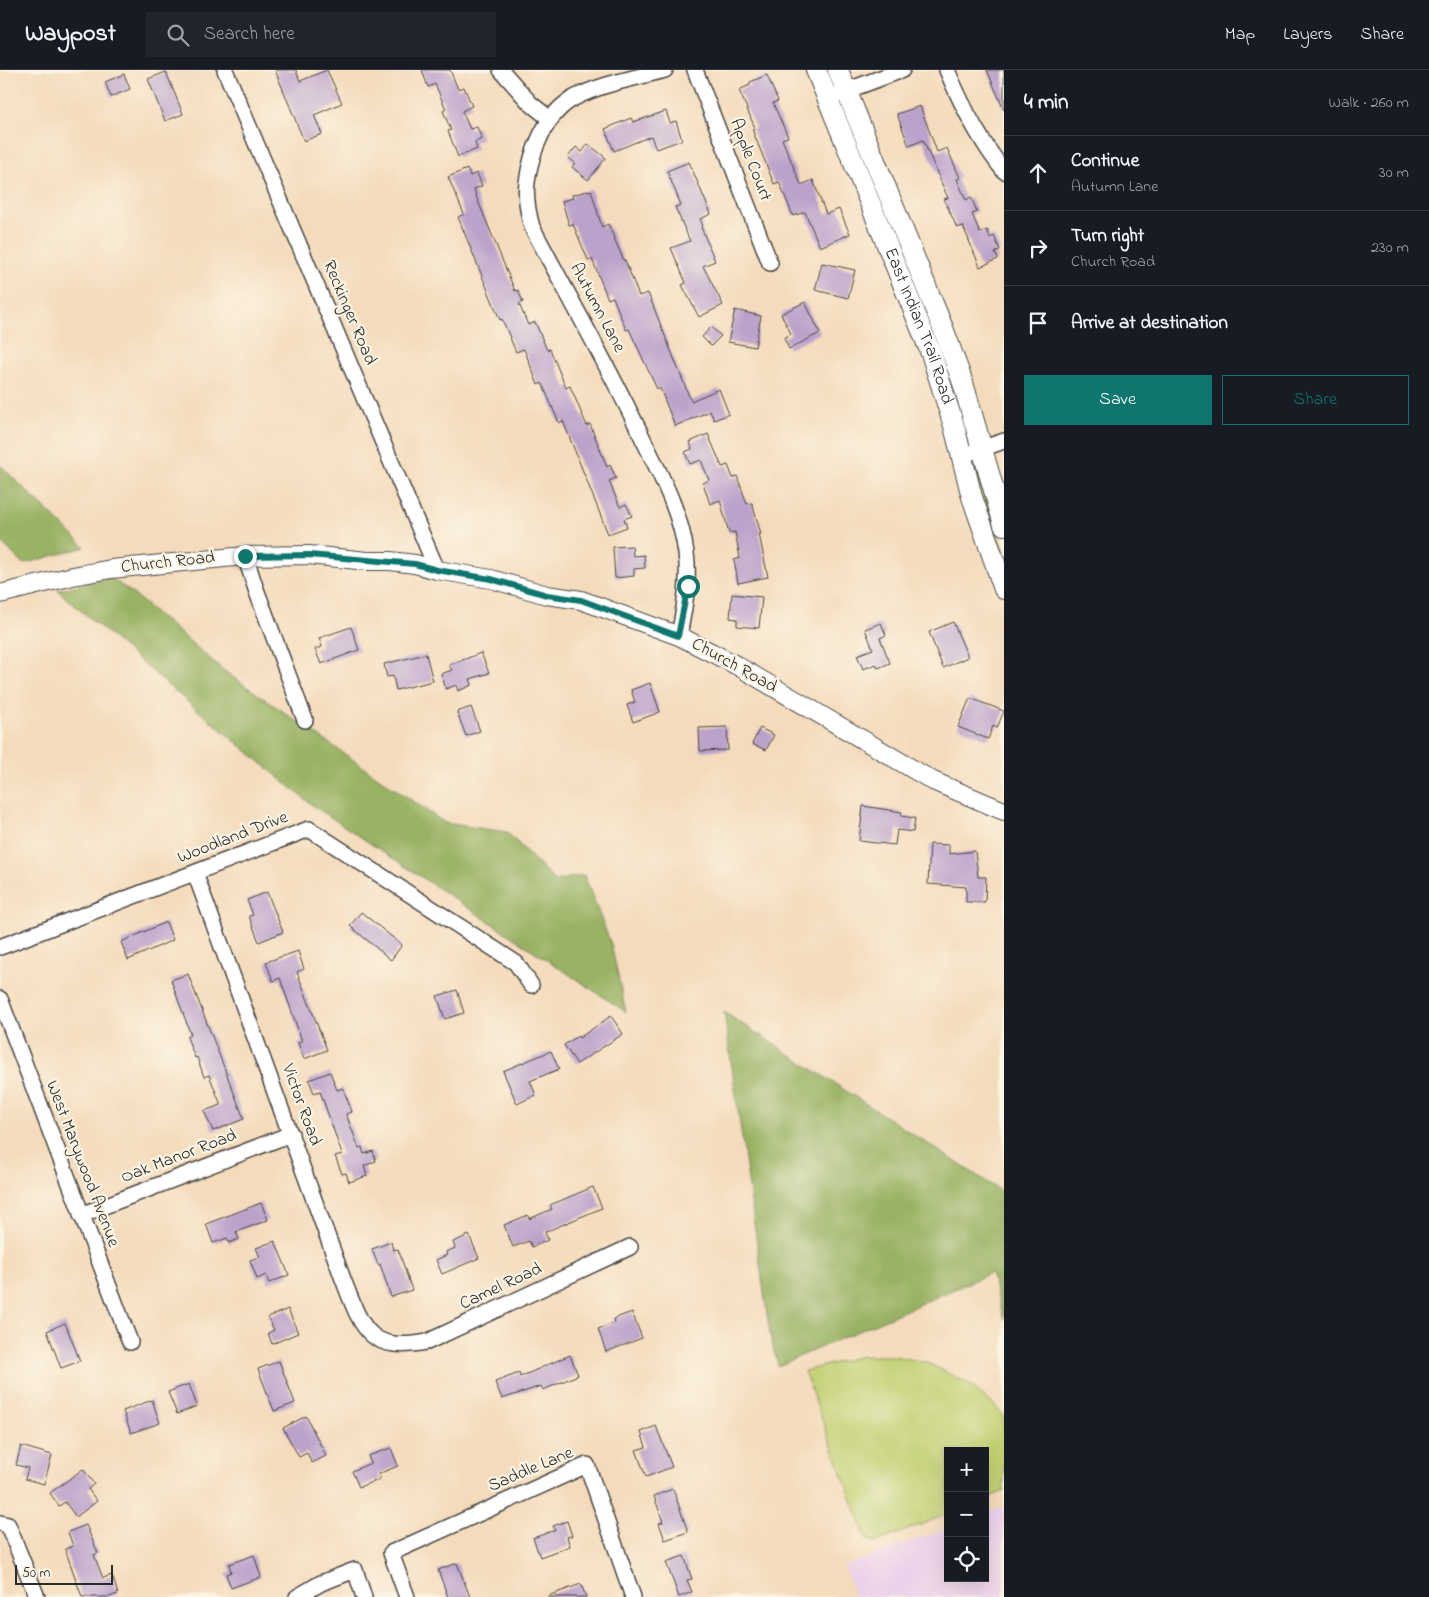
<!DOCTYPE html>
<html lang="en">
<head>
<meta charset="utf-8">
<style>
  :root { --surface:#171b24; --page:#20242c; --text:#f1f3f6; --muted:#9ea1a6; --line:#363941; --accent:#0f766e }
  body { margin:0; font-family:"Indie Flower",sans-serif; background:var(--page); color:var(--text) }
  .controls { position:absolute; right:15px; bottom:15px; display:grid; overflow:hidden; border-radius:0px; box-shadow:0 5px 20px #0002 }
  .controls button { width:45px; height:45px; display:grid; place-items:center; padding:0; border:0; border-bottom:1px solid var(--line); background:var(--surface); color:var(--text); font:25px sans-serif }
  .scale { position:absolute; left:15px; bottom:12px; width:98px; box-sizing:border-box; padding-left:5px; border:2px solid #2b2b2b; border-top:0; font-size:14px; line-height:18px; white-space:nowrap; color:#2b2b2b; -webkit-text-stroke:4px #fcf5e5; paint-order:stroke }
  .stop { position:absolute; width:15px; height:15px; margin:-11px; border:4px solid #0f766e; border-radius:50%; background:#fff }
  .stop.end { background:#0f766e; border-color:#fff; box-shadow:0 1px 5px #0008 }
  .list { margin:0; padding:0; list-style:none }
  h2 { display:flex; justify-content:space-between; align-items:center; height:65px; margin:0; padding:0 20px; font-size:21px }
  h2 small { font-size:16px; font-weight:400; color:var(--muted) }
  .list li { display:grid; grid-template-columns:32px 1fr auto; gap:15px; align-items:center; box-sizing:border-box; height:75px; padding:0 20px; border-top:1px solid var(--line) }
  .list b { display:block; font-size:19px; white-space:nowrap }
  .list p { margin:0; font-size:16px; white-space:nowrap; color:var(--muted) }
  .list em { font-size:16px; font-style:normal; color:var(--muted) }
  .actions { display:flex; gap:10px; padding:15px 20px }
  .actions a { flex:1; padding:11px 0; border:1px solid var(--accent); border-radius:0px; text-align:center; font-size:18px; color:var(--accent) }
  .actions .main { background:var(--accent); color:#fff }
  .icon { flex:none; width:28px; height:28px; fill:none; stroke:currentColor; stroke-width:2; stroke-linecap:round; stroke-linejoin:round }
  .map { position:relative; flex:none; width:1004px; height:1527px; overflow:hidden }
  header { display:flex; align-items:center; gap:30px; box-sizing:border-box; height:70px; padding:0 25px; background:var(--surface); border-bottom:1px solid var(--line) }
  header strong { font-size:24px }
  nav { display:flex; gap:28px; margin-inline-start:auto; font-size:18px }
  .search { width:350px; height:45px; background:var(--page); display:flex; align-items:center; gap:12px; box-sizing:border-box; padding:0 18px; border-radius:0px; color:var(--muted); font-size:19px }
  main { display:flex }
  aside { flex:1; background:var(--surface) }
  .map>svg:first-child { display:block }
</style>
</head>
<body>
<header>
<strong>Waypost</strong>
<div class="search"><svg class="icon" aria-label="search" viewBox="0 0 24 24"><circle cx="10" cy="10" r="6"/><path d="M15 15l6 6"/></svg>Search here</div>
<nav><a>Map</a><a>Layers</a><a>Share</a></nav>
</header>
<main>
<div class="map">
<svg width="1004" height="1527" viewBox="0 0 1004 1527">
  <rect width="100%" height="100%" fill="#fcf5e5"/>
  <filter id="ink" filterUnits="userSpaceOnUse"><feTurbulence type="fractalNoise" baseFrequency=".02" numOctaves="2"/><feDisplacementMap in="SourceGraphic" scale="10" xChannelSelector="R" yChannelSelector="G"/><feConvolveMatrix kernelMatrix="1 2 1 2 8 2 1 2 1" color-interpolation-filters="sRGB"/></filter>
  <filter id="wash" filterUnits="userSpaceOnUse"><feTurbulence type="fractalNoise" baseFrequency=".0096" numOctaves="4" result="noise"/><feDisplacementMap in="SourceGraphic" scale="20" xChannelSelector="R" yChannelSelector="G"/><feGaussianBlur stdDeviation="1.12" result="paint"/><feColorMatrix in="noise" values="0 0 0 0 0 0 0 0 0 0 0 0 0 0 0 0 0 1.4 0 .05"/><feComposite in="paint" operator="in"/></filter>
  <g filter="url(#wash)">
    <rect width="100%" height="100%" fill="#f4dbbc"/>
    <path fill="#ecd1ea" d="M1004 1437V1527H855L844 1496 948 1458V1508H985V1444Z"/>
    <g fill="#c2d072" stroke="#767e4e">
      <path d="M978 397 992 447 1004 483V493L974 404 976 398Z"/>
      <path d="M861 1286H895L928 1293 969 1314 994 1335 1004 1347V1421L985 1429V1381H948V1444L874 1473 866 1468 804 1301Z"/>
    </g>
    <g fill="#99b264" stroke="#626e48">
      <path d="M0 395 85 477 23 494 0 471Z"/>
      <path d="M111 508 131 522 227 603 445 753 507 762 555 811 584 805 611 874 626 942 312 735 183 628 57 520Z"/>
      <path d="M724 942 1004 1123V1249L991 1203 778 1296 770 1265Z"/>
    </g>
    <g id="blocks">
      <g fill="#bba2cb">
        <path d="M275 0H296L300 11 327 0 342 33 314 45 322 64 304 71Z"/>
        <path d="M422 0H450L458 19 464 17 472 36 462 41 470 59 477 57 482 69 475 72 477 79 458 87 448 61 451 60 443 41 446 39 435 14 428 17Z"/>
        <path d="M987 0H1004V40Z"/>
        <path d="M166 2 183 44 165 51 148 9Z"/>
        <path d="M124 4 130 19 111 27 105 12Z"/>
        <path d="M767 5 778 31 773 33 788 67 782 69 801 115 813 110 826 144 839 139 850 164 820 177 805 142 793 146 779 112 774 114 752 59 755 58 739 20 750 15V12Z"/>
        <path d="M920 36 937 82 947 78 960 108 957 109 966 130 971 127 977 142 972 144 980 163 987 160 990 168 994 166 1000 180 995 183 998 189 980 197 963 156 957 158 944 129 948 128 923 70 909 76 897 44Z"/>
        <path d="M666 41 670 53 676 51 682 70 656 79 651 66 614 81 605 59 631 48 633 52Z"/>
        <path d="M588 74 606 88 588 110 572 97 575 93 568 87 576 77 582 82Z"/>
        <path d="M689 92 711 144 700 149 703 156 701 157 715 191 703 196 723 235 699 247 682 215 686 213 671 178 690 171 675 137 681 135 667 101Z"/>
        <path d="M467 99 470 106 477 103 482 116 474 119 476 126 515 221 518 220 523 232 519 234 528 255 535 252 547 280 550 279 566 318 570 316 587 356 590 354 607 397 610 395 616 408 609 411 620 437 626 434 632 446 624 449 627 457 608 464 563 351 559 353 542 313 538 315 524 279 516 282 502 249 500 250 458 147 464 144 448 107Z"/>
        <path d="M591 120 602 157 608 154 624 191 625 190 639 226 648 223 691 331 719 319 729 344 714 350 710 341 675 356 660 318 657 319 629 259 626 260 613 227 608 229 592 189 588 190 573 154 569 155 562 131 573 128 572 125Z"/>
        <path d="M822 193 855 200 848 228 815 220Z"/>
        <path d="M805 232 820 263 789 279 784 268 791 264 781 244Z"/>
        <path d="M735 240 761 246 755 277 728 272Z"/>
        <path d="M711 257 721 266 711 276 702 267Z"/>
        <path d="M708 364 722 397 728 395 733 408 737 406 747 434 752 433 761 464H759L768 507 738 513 734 490 740 488 735 462 729 463 720 430 710 434 703 413 709 410 701 390 690 394 685 382 692 379 690 372Z"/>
        <path d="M632 476 633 486 644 485 645 498 634 499V506L615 508 613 477Z"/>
        <path d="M732 524 762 527 759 558 737 556V549L730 548Z"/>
        <path d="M953 552 968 587 943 598 929 562Z"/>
        <path d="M881 553 886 565 880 568 890 593 878 598 876 594 863 599 857 585 873 579 865 559Z"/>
        <path d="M351 557 359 580 321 594 315 579 322 577 319 568Z"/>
        <path d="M481 583 489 603 470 609 472 615 458 621 456 615 446 619 441 604 452 600 449 595Z"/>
        <path d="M426 584 433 611 396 620 393 606 387 607 384 594Z"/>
        <path d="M650 613 660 642 633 652 627 635 635 632 631 620Z"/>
        <path d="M970 628 1004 641 997 658 993 656 988 669 958 657Z"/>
        <path d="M471 637 480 661 466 666 457 642Z"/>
        <path d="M727 657 728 680 700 681 699 658Z"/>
        <path d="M760 658 774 665 766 680 752 674Z"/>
        <path d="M863 736 902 742 901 746 915 748 913 762 897 760 895 775 859 771Z"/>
        <path d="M930 774 949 775V784L975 781 978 807H986L985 832H966V817L928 814Z"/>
        <path d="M267 822 283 862 259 872 249 846 253 845 247 830Z"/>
        <path d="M361 842 402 875 391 890 350 856Z"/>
        <path d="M166 852 173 870 128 890 121 872Z"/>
        <path d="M298 881 304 899 297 902 327 980 304 989 298 973 302 971 280 908 273 911 266 892Z"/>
        <path d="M188 904 244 1049 213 1061 204 1041 221 1035 209 1005 204 1007 197 987 195 988 187 967 191 965 171 910Z"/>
        <path d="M457 920 464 943 445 949 437 926Z"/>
        <path d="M611 946 623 964 577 994 564 975 578 966 579 968Z"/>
        <path d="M551 981 559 999 530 1011 536 1025 517 1034 503 1001Z"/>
        <path d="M330 1002 337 1020 343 1018 352 1042 346 1044 359 1078 362 1077 364 1084 373 1081 376 1091 364 1096 367 1106 349 1112 346 1103 342 1104 335 1086 342 1084 320 1021 314 1023 309 1010Z"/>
        <path d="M593 1117 602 1138 545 1162 548 1170 532 1177 529 1171 513 1177 504 1155 528 1145 529 1149 552 1139 550 1135Z"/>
        <path d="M261 1133 268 1150 236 1162 239 1169 229 1173 227 1168 213 1173 206 1154Z"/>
        <path d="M469 1165 479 1188 442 1204 436 1190 447 1185 446 1182 455 1178 453 1172Z"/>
        <path d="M275 1171 289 1205 269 1213 266 1205 257 1209 250 1190 260 1187 256 1178Z"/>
        <path d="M391 1172 393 1180 398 1179 412 1220 391 1227 380 1194 378 1195 372 1179Z"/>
        <path d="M288 1239 298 1263 272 1274 268 1263 274 1260 268 1247Z"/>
        <path d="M632 1242 642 1268 606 1282 598 1259 614 1253 613 1249Z"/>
        <path d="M65 1253 80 1291 61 1298 47 1261Z"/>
        <path d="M570 1285 578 1305 543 1320 541 1316 502 1329 495 1312 519 1303 520 1307Z"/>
        <path d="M279 1291 295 1333 274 1341 258 1299Z"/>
        <path d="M189 1314 197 1336 177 1344 168 1322Z"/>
        <path d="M152 1330 160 1353 131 1363 123 1341Z"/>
        <path d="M306 1346 326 1386 312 1393 307 1383 299 1387 283 1358Z"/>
        <path d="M656 1356 672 1397 646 1407 636 1380 646 1377 641 1362Z"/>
        <path d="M21 1376 52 1385 44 1414 25 1409 28 1398 16 1395Z"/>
        <path d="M391 1378 398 1396 378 1404 380 1409 359 1417 352 1401 371 1393 368 1386Z"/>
        <path d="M83 1399 94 1414 88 1419 97 1431 76 1447 65 1432 59 1436 50 1423Z"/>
        <path d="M673 1419 688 1462 665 1470 659 1453 663 1452 654 1426Z"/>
        <path d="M567 1451 572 1466 567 1467 570 1476 540 1487 533 1468 555 1460 553 1456Z"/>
        <path d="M86 1455 98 1483 94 1485 103 1508 112 1505 118 1524 109 1527H82L65 1479 73 1476 68 1462Z"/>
        <path d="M254 1485 261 1507 231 1518 226 1504 231 1502 229 1494Z"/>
        <path d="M684 1486 692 1509 687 1510 692 1522 679 1527 666 1492Z"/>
        <path d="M457 1493 470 1527H448L438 1500Z"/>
        <path d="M581 1514 586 1527H548V1526Z"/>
      </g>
    </g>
  </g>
  <g filter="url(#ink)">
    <use href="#blocks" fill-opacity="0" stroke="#494541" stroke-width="1"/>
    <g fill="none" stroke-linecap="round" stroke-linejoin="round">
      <defs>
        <g id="minor">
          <path d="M225 0 437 500"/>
          <path d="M501 0 530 33 550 49"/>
          <path d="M665 0C635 8 601 14 574 28 545 44 531 82 527 112 525 128 528 143 532 157 570 229 610 299 645 373 662 408 681 444 686 483 690 511 684 538 679 566"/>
          <path d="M695 0 770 193"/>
          <path d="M947 0C962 36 979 70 1004 101"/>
          <path d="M838 24 902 0"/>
          <path d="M972 382 1004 371"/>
          <path d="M245 486 257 522 305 650"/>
          <path d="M195 803 343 1209C362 1258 368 1283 427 1272L630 1177"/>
          <path d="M0 877 309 759 516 893 531 915"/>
          <path d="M0 929 130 1272"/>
          <path d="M81 1145 291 1064"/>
          <path d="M0 1453 8 1455 37 1527"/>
          <path d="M297 1527 321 1513 355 1500 364 1527"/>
          <path d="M407 1527 391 1483 587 1395 633 1527"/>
        </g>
        <path id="tertiary" d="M0 524 73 506 111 499 245 486 309 485 367 491H390L415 494 437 500 491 509 547 525 581 530 679 566 736 595 933 711 1004 741"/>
        <g id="secondary">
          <path id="s1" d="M816 0 931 283 954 356 972 427 1004 519"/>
          <path d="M838 0 943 258 963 313 1004 455"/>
        </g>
      </defs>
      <use href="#minor" stroke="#494541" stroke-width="18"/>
      <use href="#tertiary" stroke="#494541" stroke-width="20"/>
      <use href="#secondary" stroke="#494541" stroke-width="22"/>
      <use href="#minor" stroke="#fff" stroke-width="15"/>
      <use href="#tertiary" stroke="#fff" stroke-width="18"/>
      <use href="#secondary" stroke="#fff" stroke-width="20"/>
    </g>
  </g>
  <g fill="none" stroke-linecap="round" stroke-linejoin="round" filter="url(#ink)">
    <path stroke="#0f766e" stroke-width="6" d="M245 486 309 485 415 494 437 500 491 509 547 525 581 530 678 566 688 516"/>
  </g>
  <g text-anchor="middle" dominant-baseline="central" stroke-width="4.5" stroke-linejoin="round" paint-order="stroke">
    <g font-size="18" fill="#2b2b2b" stroke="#fcf5e5">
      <text transform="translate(750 90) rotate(69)">Apple Court</text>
      <text transform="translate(597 238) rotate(62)">Autumn Lane</text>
      <text transform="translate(349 243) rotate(67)">Reckinger Road</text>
      <text stroke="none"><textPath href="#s1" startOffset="276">East Indian Trail Road</textPath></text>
      <text transform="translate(168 493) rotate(-6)">Church Road</text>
      <text transform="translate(734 596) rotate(29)">Church Road</text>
      <text transform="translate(233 768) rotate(-21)">Woodland Drive</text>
      <text transform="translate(301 1035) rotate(70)">Victor Road</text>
      <text transform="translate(179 1087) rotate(-21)">Oak Manor Road</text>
      <text transform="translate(82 1094) rotate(69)">West Marywood Avenue</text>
      <text transform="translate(501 1217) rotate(-25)">Camel Road</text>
      <text transform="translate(531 1400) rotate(-23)">Saddle Lane</text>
    </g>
  </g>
</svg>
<div class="controls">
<button>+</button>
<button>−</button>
<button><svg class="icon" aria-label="locate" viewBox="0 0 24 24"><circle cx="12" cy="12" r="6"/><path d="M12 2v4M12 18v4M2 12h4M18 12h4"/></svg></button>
</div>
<div class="scale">50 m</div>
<div class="stop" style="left:688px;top:516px"></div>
<div class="stop end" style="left:245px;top:486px"></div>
</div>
<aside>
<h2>4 min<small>Walk · 260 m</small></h2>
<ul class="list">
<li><svg class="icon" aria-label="ahead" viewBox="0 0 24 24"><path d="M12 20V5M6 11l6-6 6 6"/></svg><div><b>Continue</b><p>Autumn Lane</p></div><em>30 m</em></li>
<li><svg class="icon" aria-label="right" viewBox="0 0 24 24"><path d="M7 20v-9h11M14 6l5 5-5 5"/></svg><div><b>Turn right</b><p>Church Road</p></div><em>230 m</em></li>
<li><svg class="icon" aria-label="arrive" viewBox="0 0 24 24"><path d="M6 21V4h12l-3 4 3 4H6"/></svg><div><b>Arrive at destination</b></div></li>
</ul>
<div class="actions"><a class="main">Save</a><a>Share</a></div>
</aside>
</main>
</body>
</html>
